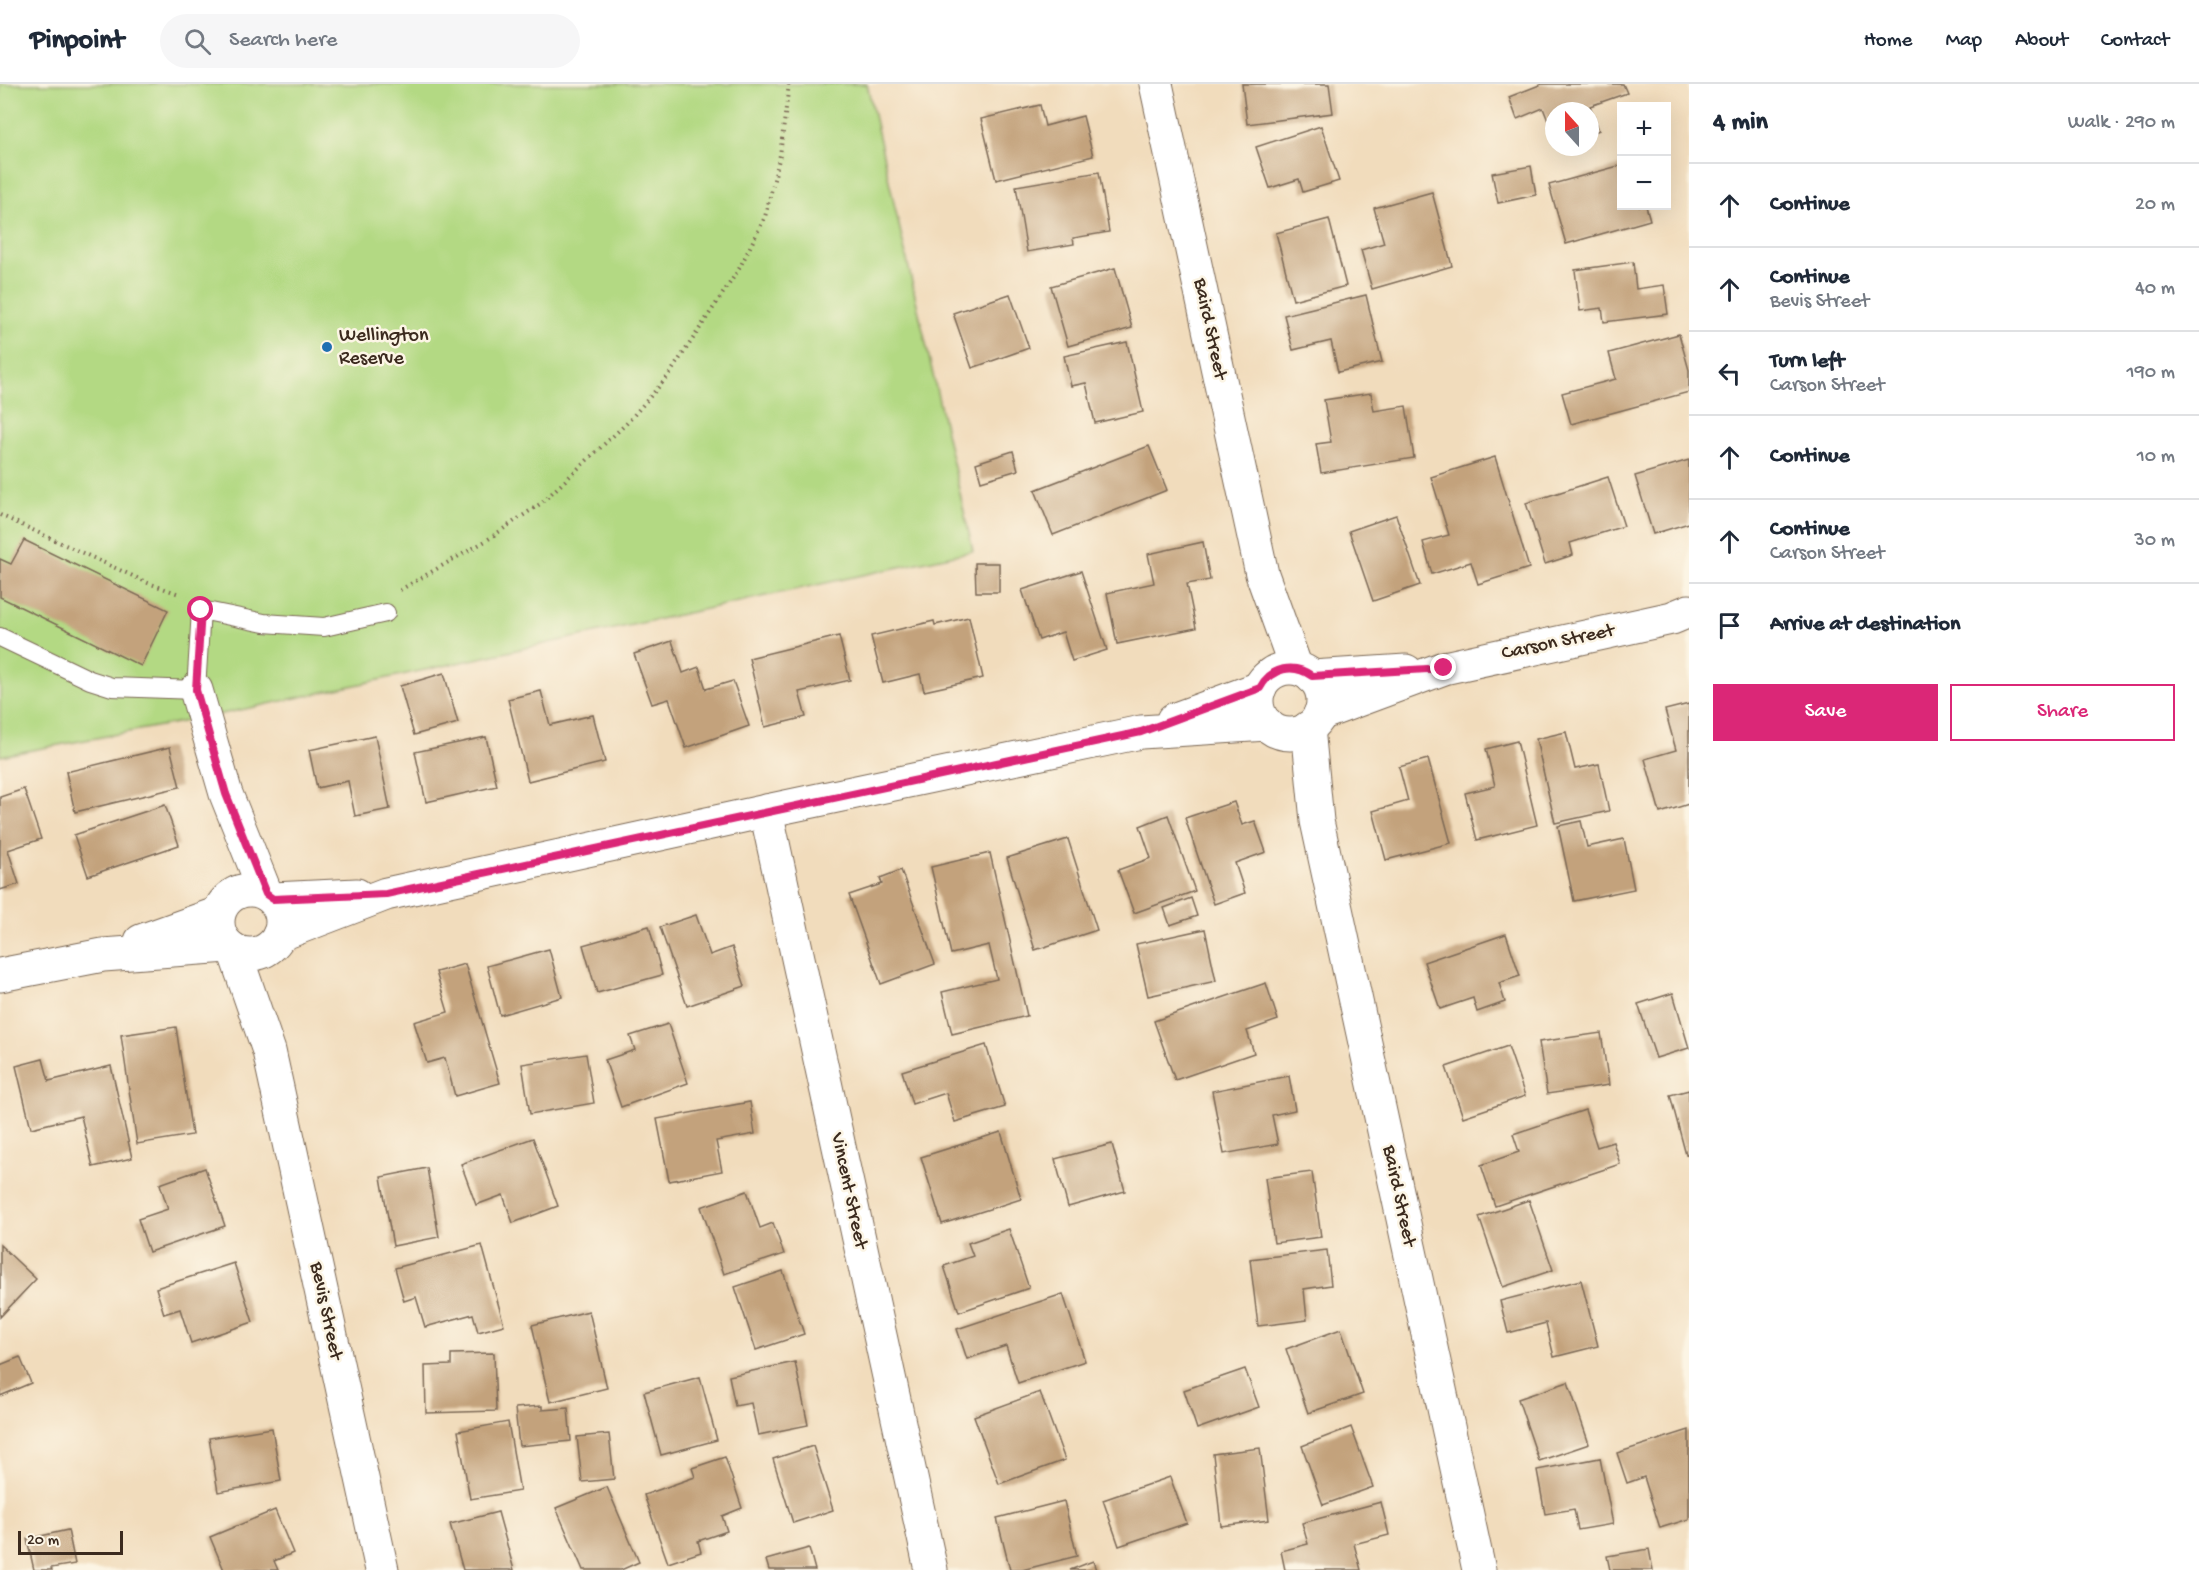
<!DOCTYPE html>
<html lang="en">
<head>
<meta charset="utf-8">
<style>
  :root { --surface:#fff; --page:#f6f6f7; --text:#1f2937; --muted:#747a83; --line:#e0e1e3; --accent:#db2777 }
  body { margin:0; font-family:"Gochi Hand",sans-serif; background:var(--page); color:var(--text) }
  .controls { position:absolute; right:18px; top:18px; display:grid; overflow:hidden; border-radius:0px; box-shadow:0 6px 24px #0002 }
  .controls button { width:54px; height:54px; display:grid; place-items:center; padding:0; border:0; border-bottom:2px solid var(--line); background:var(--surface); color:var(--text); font:30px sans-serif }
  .compass { position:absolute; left:1545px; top:18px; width:54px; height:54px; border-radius:50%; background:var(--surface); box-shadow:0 6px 24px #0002; rotate:339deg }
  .scale { position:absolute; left:18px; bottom:15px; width:105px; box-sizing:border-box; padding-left:6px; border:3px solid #3b2a1e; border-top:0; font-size:16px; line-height:21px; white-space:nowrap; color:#3b2a1e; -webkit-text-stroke:4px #fcf5e5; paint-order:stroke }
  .stop { position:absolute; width:18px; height:18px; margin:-14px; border:4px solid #db2777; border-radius:50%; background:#fff }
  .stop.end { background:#db2777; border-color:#fff; box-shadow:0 2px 6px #0008 }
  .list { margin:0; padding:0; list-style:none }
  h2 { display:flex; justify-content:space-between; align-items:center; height:78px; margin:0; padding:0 24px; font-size:26px }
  h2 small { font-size:20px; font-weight:400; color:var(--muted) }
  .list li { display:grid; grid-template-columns:39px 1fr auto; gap:18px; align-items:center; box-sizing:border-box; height:84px; padding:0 24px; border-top:2px solid var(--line) }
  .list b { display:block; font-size:22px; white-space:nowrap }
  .list p { margin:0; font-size:20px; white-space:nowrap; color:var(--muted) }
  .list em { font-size:20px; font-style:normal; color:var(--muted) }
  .actions { display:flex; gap:12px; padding:18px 24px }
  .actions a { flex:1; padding:14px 0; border:2px solid var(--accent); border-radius:0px; text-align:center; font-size:21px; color:var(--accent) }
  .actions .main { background:var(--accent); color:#fff }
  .icon { flex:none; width:33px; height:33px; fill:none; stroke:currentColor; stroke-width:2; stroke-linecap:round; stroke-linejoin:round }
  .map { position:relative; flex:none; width:1689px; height:1486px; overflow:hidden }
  header { display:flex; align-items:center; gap:36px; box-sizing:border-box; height:84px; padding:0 30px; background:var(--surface); border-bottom:2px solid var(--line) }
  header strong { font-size:28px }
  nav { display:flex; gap:33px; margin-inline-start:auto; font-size:21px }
  .search { width:420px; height:54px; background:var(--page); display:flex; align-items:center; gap:15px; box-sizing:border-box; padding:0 21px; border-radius:33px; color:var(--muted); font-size:22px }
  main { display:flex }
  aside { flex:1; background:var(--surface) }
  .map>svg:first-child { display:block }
</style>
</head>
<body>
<header>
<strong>Pinpoint</strong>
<div class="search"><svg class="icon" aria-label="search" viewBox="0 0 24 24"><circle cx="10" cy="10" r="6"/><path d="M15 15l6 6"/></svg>Search here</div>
<nav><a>Home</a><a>Map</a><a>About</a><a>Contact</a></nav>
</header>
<main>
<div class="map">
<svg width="1689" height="1486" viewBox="0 0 1689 1486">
  <rect width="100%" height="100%" fill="#fcf5e5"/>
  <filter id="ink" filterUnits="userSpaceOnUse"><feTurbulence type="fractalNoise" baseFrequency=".0167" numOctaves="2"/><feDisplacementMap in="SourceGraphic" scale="12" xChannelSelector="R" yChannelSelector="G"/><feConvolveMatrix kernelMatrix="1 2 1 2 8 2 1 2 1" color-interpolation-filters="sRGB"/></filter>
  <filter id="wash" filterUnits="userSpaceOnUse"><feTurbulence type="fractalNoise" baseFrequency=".008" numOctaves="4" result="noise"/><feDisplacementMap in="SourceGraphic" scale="24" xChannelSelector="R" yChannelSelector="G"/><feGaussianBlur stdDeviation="1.35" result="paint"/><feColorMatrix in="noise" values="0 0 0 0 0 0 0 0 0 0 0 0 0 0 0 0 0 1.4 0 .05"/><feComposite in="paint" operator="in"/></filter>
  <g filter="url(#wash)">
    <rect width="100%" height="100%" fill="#f1dcbc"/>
    <path fill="#b3d983" stroke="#778250" stroke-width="1.5" d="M0 0H867L973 467 208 633 0 672Z"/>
    <g id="blocks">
      <g fill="#c3a27c">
        <path d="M1242 0H1329L1333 29 1247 40Z"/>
        <path d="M1542 0H1623L1627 9 1590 22 1599 46 1590 50V27H1554V52L1543 24 1517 35 1509 13Z"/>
        <path d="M1040 21 1045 42 1083 32 1093 72 996 96 981 35Z"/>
        <path d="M1321 42 1339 97 1303 108 1299 95 1270 104 1256 63Z"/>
        <path d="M1622 81V122H1646L1650 136 1566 160 1549 101Z"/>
        <path d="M1531 82 1536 111 1498 119 1492 89Z"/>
        <path d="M1099 88 1109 148 1073 154 1074 160 1027 168 1016 102Z"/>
        <path d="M1432 108 1452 182 1372 205 1361 166 1384 159 1374 124Z"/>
        <path d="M1329 135 1346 202 1293 216 1276 149Z"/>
        <path d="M1633 178 1636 205 1664 201 1668 230 1604 238 1602 224 1580 227 1575 186Z"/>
        <path d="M1115 184 1132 244 1068 262 1051 202Z"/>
        <path d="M1010 210 1029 264 972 284 953 229Z"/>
        <path d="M1366 211 1382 278 1338 288 1331 257 1293 266 1284 231Z"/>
        <path d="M1679 250 1689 286V308L1571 340 1562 309 1616 295 1609 269Z"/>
        <path d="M1127 258 1143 328 1095 339 1086 299 1071 302 1064 272Z"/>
        <path d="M1371 309 1374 327 1406 322 1414 374 1321 389 1316 360 1331 358 1324 316Z"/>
        <path d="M1149 362 1167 406 1053 451 1035 406Z"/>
        <path d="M1013 367 1018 386 981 397 976 379Z"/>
        <path d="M1495 373 1529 484 1478 500 1471 478 1432 490 1423 458 1449 451 1431 393Z"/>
        <path d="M1689 376V439L1653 450 1635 392Z"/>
        <path d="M1608 393 1624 442 1570 459 1573 471 1545 480 1526 419Z"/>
        <path d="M1396 431 1420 501 1373 517 1349 447Z"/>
        <path d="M24 456 168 526 141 582 0 513V475L11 480Z"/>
        <path d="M1203 458 1210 496 1187 500 1196 544 1117 560 1107 509 1154 499 1148 470Z"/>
        <path d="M975 479H999V508H976Z"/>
        <path d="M1081 487 1107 566 1072 577 1063 548 1039 556 1022 506Z"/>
        <path d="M969 533 983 594 924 607 920 590 883 599 871 552 934 537 935 541Z"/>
        <path d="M839 552 850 596 799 608 806 633 765 643 749 574Z"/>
        <path d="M672 557 683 589 699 583 706 605 733 597 749 642 686 664 669 615 652 620 634 570Z"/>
        <path d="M444 589 458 639 414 651 400 602Z"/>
        <path d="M541 607 550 641 593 631 605 678 528 697 508 615Z"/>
        <path d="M1689 620V720L1660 729 1645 675 1676 666 1665 626Z"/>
        <path d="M1566 648 1575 685 1599 680 1609 727 1555 739 1536 655Z"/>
        <path d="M375 652 390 725 355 732 348 697 317 704 309 666Z"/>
        <path d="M486 653 497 702 426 718 415 668Z"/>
        <path d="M1517 657 1537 741 1477 756 1465 709 1495 702 1486 665Z"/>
        <path d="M170 663 180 703 75 728 66 688Z"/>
        <path d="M1428 675 1451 759 1386 776 1373 727 1408 717 1399 683Z"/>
        <path d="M24 705 41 755 8 766 19 800 0 806V713Z"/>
        <path d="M1234 718 1242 741 1255 737 1266 768 1235 779 1245 809 1214 820 1185 734Z"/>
        <path d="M165 721 179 761 88 792 74 751Z"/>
        <path d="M1168 731 1195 807 1134 829 1118 786 1151 774 1140 742Z"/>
        <path d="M1581 737 1587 763 1624 755 1634 805 1574 817 1558 742Z"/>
        <path d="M1068 755 1097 846 1035 866 1007 774Z"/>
        <path d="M990 769 1027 932 952 950 942 908 997 895 989 861 951 870 931 783Z"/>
        <path d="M901 786 935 880 881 900 849 811 882 800 880 794Z"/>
        <path d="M1191 814 1197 832 1170 841 1164 824Z"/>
        <path d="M696 831 710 871 732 863 745 902 687 922 660 843Z"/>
        <path d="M649 842 662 891 597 909 583 861Z"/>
        <path d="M1205 845 1216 897 1148 912 1136 860Z"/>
        <path d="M1506 850 1520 892 1499 899 1505 918 1477 928 1473 914 1440 925 1424 878Z"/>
        <path d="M549 865 562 913 500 931 487 882Z"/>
        <path d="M465 880 500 999 455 1012 445 974 427 979 414 938 448 928 436 888Z"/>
        <path d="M1266 899 1278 936 1247 947 1254 969 1175 996 1154 937Z"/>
        <path d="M1673 909 1689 964 1656 974 1638 920Z"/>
        <path d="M668 940 688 999 621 1023 605 976 635 966 630 952Z"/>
        <path d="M176 943 192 1051 137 1060 121 951Z"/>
        <path d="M1601 949 1609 1001 1547 1010 1539 958Z"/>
        <path d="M986 961 1005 1023 955 1038 946 1009 912 1020 902 987Z"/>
        <path d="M1508 962 1525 1012 1463 1033 1446 983Z"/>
        <path d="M586 970 594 1019 530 1030 522 980Z"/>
        <path d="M43 975 49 997 111 982 132 1074 93 1083 81 1032 31 1044 16 982Z"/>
        <path d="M1289 992 1295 1026 1272 1031 1278 1060 1224 1070 1212 1007Z"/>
        <path d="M1689 1006V1070L1686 1071 1670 1011Z"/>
        <path d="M750 1018 755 1050 716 1057 722 1087 669 1097 657 1035Z"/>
        <path d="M1585 1026 1597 1063 1613 1058 1620 1080 1495 1122 1481 1081 1519 1068 1513 1050Z"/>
        <path d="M1001 1048 1021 1115 942 1140 921 1073Z"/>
        <path d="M533 1054 558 1122 513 1139 503 1111 476 1121 461 1080Z"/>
        <path d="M1112 1060 1125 1107 1068 1123 1055 1075Z"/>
        <path d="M205 1084 225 1142 149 1168 138 1135 168 1125 160 1100Z"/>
        <path d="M427 1084 439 1153 393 1162 381 1093Z"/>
        <path d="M1312 1088 1321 1153 1274 1159 1265 1094Z"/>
        <path d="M747 1107 760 1144 773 1139 784 1170 724 1190 701 1123Z"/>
        <path d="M1529 1116 1553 1186 1503 1203 1479 1133Z"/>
        <path d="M1009 1145 1029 1204 959 1228 944 1182 973 1172 968 1159Z"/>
        <path d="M0 1161 36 1195 0 1233Z"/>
        <path d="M482 1161 504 1241 478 1248 473 1230 425 1243 416 1213 404 1217 395 1184Z"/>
        <path d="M1327 1166 1331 1201 1304 1205 1307 1236 1258 1242 1250 1175Z"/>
        <path d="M234 1179 253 1238 191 1259 180 1225 164 1230 156 1204Z"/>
        <path d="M783 1187 804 1250 756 1266 735 1203Z"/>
        <path d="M1581 1196 1598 1262 1554 1273 1546 1239 1508 1249 1500 1217Z"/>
        <path d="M1063 1210 1085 1277 1018 1299 1006 1262 967 1275 957 1245Z"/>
        <path d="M589 1227 607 1304 550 1318 532 1241Z"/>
        <path d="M1341 1245 1363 1310 1308 1329 1286 1265Z"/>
        <path d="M494 1269 496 1327 426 1329 425 1282 451 1281V1270Z"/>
        <path d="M20 1273 31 1299 0 1312V1281Z"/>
        <path d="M795 1278 808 1341 758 1351 751 1319 735 1322 729 1292Z"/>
        <path d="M1245 1285 1259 1323 1197 1345 1184 1306Z"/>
        <path d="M700 1293 717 1356 661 1371 644 1308Z"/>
        <path d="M1568 1298 1589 1360 1539 1377 1518 1315Z"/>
        <path d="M1040 1308 1065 1376 999 1400 974 1332Z"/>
        <path d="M542 1322V1326L568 1324 571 1357 519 1362 515 1324Z"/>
        <path d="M508 1338 520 1407 470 1415 458 1347Z"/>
        <path d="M1351 1343 1373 1403 1323 1421 1302 1362Z"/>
        <path d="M272 1344 281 1397 218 1408 209 1354Z"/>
        <path d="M1689 1346V1435L1660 1444 1644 1393 1627 1399 1617 1369Z"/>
        <path d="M609 1350 614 1395 582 1398 577 1353Z"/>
        <path d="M813 1362 833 1426 793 1439 773 1375Z"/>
        <path d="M1260 1364 1269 1436 1221 1442 1213 1370Z"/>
        <path d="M725 1373 742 1424 722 1432 727 1447 698 1457 701 1468 668 1479 644 1411 695 1393 692 1384Z"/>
        <path d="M1600 1374 1613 1440 1578 1446 1574 1425 1545 1430 1537 1386Z"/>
        <path d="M1170 1393 1187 1439 1119 1462 1103 1416Z"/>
        <path d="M607 1403 639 1478 621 1486H583L556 1424Z"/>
        <path d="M1064 1417 1077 1472 1022 1486H1010L997 1434Z"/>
        <path d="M1381 1418 1389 1451 1354 1460 1361 1486H1285L1281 1467 1308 1460 1302 1439Z"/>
        <path d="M275 1426 293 1469 274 1477 278 1486H224L210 1453Z"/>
        <path d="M498 1428 514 1486H463L450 1440Z"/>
        <path d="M68 1446 75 1480 51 1484 52 1486H34L27 1455Z"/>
        <path d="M809 1464 815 1486H769L766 1476Z"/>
        <path d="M1649 1465 1653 1486H1610L1607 1472Z"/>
        <path d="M1093 1477 1096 1486H1070Z"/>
      </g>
    </g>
  </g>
  <g filter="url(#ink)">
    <use href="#blocks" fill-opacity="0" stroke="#7b6855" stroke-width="1.5"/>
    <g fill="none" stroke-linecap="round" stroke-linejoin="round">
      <defs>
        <path id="service" d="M0 553 90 596 112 603 196 606 201 526 264 539 324 543 386 529"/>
        <g id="minor">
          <path d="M1156 0 1262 490 1296 584"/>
          <circle cx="1290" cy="617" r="33"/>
          <path d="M1312 593 1406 587"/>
          <path d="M196 606 226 710 266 810"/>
          <path d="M1320 630 1444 584 1672 534 1689 527"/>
          <path d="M1173 636 1260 604"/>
          <path d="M1308 644 1317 737 1479 1486"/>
          <path d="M766 727 931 1486"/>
          <circle cx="250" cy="838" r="32"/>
          <path d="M273 815 357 811"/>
          <path d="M279 851 386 810 766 727 1141 648 1267 640"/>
          <path d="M141 857 219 829"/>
          <path d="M234 866 269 967 382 1486"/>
          <path d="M0 891 103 871 228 862"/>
        </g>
      </defs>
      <use href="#service" stroke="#7b6855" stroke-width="20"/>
      <use href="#minor" stroke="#7b6855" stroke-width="35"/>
      <g stroke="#7b6855" stroke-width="4" stroke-dasharray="1.5 4.5" stroke-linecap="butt">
        <path d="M0 431 148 499 179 510"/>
        <path d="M400 506 487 456 540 420 627 339 669 291 739 185 765 133 780 71 789 0"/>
      </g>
      <use href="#service" stroke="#fff" stroke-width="18"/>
      <use href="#minor" stroke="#fff" stroke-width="33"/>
    </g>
  </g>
  <g fill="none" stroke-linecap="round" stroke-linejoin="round" filter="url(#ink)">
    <path stroke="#db2777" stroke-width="8" d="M201 526 196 606 226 710 266 810 273 815 386 810 1141 648 1260 604C1271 583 1294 579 1312 592L1444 584"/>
  </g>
  <circle fill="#1f6fb2" stroke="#fcf5e5" stroke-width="2" cx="327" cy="263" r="6"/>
  <g text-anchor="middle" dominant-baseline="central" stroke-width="5" stroke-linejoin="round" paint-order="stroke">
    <g font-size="20" fill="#3b2a1e" stroke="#fcf5e5">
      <text transform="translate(1209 245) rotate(78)">Baird Street</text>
      <text transform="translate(1558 559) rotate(-12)">Carson Street</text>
      <text transform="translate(848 1107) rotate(78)">Vincent Street</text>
      <text transform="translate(1398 1112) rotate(78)">Baird Street</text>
      <text transform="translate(325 1227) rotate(78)">Bevis Street</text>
    </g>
    <g font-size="20" fill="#3b2a1e" stroke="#fcf5e5" text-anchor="start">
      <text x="339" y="252">Wellington<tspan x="339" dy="23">Reserve</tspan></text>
    </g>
  </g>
</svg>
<div class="controls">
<button>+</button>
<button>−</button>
</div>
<svg class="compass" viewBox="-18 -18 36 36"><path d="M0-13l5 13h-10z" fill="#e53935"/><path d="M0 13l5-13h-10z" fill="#747a83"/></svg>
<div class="scale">20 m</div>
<div class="stop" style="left:201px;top:526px"></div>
<div class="stop end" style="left:1444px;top:584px"></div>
</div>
<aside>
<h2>4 min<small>Walk · 290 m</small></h2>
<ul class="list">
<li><svg class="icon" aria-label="ahead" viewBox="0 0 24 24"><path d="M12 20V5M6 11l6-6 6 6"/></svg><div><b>Continue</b></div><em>20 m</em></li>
<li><svg class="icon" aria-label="ahead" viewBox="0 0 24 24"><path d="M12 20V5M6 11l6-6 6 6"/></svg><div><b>Continue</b><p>Bevis Street</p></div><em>40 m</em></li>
<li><svg class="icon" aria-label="left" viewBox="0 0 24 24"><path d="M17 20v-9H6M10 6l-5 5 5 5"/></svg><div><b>Turn left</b><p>Carson Street</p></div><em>190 m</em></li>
<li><svg class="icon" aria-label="ahead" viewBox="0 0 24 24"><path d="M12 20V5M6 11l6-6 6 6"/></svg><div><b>Continue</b></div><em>10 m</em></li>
<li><svg class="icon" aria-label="ahead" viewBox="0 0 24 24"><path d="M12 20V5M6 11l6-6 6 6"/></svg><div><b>Continue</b><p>Carson Street</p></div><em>30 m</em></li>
<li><svg class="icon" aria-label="arrive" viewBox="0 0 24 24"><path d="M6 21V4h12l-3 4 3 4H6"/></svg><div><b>Arrive at destination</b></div></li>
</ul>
<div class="actions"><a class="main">Save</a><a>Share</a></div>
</aside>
</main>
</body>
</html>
